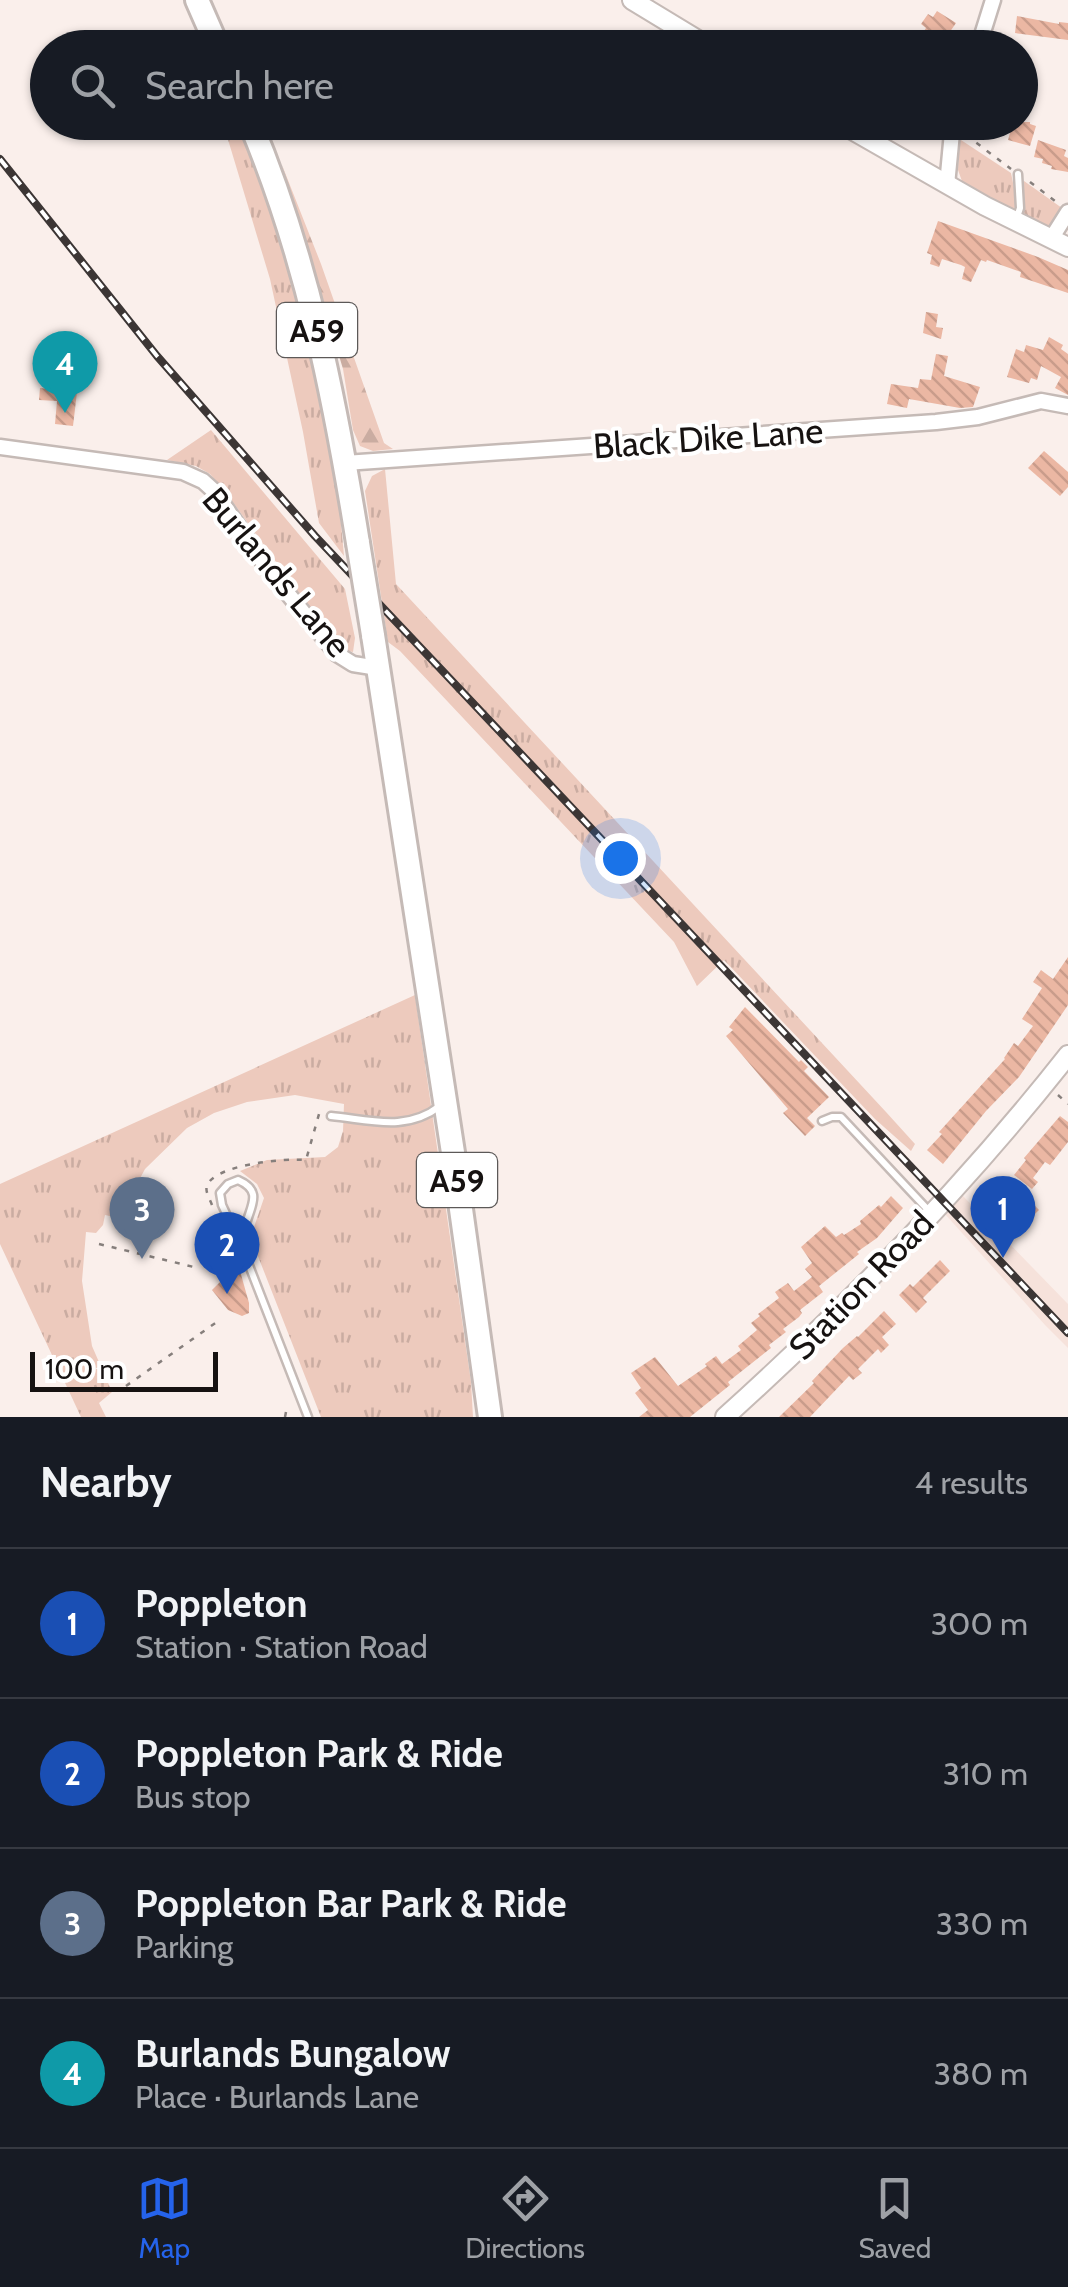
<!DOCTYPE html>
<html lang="en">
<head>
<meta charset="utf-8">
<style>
  :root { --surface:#171b24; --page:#20242c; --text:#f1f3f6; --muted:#9ea1a6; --line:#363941; --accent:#2563eb }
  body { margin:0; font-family:Cabin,sans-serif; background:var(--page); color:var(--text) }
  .scale { position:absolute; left:30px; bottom:25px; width:188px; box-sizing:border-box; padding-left:10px; border:5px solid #161211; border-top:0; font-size:28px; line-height:35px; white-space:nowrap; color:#161211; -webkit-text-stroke:8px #fff; paint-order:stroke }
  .you { position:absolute; left:620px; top:858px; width:35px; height:35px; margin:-25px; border:8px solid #fff; border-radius:50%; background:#1a73e8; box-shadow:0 0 0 15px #1a73e833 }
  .badge { display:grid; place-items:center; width:65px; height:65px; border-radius:50%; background:var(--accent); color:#fff; font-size:32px; font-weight:700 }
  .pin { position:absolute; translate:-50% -82px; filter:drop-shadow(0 2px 5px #0008) }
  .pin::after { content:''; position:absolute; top:52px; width:35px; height:30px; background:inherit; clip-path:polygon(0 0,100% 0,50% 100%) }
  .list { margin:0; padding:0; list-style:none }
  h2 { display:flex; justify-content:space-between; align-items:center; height:130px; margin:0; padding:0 40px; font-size:42px }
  h2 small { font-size:32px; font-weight:400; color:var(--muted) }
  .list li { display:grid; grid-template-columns:65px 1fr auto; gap:30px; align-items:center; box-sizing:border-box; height:150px; padding:0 40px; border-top:2px solid var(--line) }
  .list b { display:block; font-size:38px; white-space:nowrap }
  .list p { margin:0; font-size:32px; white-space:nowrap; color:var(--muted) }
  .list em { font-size:32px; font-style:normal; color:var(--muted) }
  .icon { flex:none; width:55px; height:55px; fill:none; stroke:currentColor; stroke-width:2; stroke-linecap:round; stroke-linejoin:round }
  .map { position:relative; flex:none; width:1068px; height:1417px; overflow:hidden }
  .search { position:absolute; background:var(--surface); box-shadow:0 2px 8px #0004; left:30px; right:30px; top:30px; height:110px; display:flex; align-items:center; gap:25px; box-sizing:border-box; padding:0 35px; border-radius:55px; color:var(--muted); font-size:38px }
  .sheet { height:730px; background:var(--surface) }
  nav { display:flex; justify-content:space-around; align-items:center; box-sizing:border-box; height:140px; border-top:2px solid var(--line); background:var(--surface); font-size:28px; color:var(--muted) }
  nav a { display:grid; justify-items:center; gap:5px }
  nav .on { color:var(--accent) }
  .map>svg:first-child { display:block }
</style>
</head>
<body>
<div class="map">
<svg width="1068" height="1417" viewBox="0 0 1068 1417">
  <defs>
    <pattern id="grass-tufts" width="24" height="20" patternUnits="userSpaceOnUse" patternTransform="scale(2.5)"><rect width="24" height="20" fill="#edcabd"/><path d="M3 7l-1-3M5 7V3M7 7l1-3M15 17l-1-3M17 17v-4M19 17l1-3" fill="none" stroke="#caaca1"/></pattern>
    <pattern id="forest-firs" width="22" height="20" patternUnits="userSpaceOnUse" patternTransform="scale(2.5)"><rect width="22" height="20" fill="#edcabd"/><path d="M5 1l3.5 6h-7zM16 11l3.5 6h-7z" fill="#caaca1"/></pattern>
    <pattern id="building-back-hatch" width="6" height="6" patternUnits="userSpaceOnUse" patternTransform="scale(2.5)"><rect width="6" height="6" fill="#ebb7a3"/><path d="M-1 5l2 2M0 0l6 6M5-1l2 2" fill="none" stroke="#c99c8b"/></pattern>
  </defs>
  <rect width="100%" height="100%" fill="#faefeb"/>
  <path fill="#f6e2db" d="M962 1195 1068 1304V1348L1045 1325 944 1213Z"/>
  <g fill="url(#grass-tufts)">
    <path d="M223 123H241C276 219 309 317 327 418 335 463 340 510 344 556L319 523 303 432 270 279Z"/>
    <path d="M961 140 1011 173 1017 203 1013 211 963 184 958 170 959 142Z"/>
    <path d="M1024 181 1062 208 1054 225 1048 230 1022 217Z"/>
    <path d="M211 430 345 589 355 638 353 652 344 650 297 591 227 494 210 474 196 466 167 460Z"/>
    <path d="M385 469 396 584 886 1112 915 1144 911 1151 875 1119 724 960 697 986 674 942 400 651 388 642 365 491 372 476Z"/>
    <path d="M415 995 471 1382 473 1417H321L254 1246 253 1230 264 1198 257 1184 240 1171 267 1160 325 1157 338 1147 343 1131 344 1104 295 1095 247 1102 214 1113 187 1128 145 1169 119 1218 105 1215 103 1225 96 1233 86 1232 82 1281 92 1346 112 1392 99 1403 106 1417H81L0 1244V1184Z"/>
  </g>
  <path fill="url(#forest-firs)" d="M282 165 321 264 384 443 393 449 373 451 360 446 353 430 343 369Z"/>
  <g fill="url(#building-back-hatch)">
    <path d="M937 11 956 23 945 39 940 36 934 46 920 37 926 28 921 24 928 14 933 17Z"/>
    <path d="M1017 16 1059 24V22L1068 23V40L1015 33Z"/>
    <path d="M847 31 851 38 857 35 863 48H831L837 45 833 38Z"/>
    <path d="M1013 122H1030V124L1036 126 1030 146 1008 140Z"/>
    <path d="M1038 140 1066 150 1064 156 1068 158V172L1051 169 1052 166 1042 163 1043 159 1034 157Z"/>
    <path d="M938 221 1038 257 1068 270V293L1020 277 1021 272 987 260 986 262 981 260 971 282 962 279 965 267 961 265 942 259 939 267 930 264 932 255 927 253Z"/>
    <path d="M926 312 938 314 936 327 943 328 941 339 923 333Z"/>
    <path d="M1049 337 1063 345 1061 349 1068 354V395L1055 388 1061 377 1041 366 1037 380 1031 378 1029 383 1007 377 1016 349 1024 352 1026 345 1043 350Z"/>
    <path d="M936 354 948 356 944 376 980 387 973 407 960 408 909 399 907 408 887 404 891 384 918 388 920 379 931 380Z"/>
    <path d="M40 388 77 392 73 426 55 424 57 401 39 400Z"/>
    <path d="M1044 451 1068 472V487L1060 496 1028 468Z"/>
    <path d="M1068 957V1005L1019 1077 986 1111 943 1164 927 1150 942 1134 939 1132 1005 1059 1004 1058 1014 1043 1018 1046 1033 1026 1022 1019 1042 988 1033 982 1041 970 1053 979Z"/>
    <path d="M745 1007 799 1062 801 1060 808 1067 804 1071 829 1097 807 1118 815 1126 805 1136 783 1113 788 1109 726 1036 733 1030 729 1027Z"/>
    <path d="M1060 1116 1068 1122V1142L1050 1165 1045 1162 1033 1178 1038 1182 1032 1189 1014 1175 1026 1160 1024 1158Z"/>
    <path d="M1024 1194 1039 1210 1006 1242 1002 1243 981 1220 1000 1203 1007 1210Z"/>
    <path d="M891 1196 903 1208 877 1238 857 1252 859 1254 819 1286 823 1292 800 1310 802 1313 799 1317 783 1329 786 1332 769 1345 771 1348 728 1382 730 1385 690 1417H639L648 1410 635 1393 641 1388 631 1373 655 1357 678 1386 707 1366 705 1364 716 1356 722 1364 741 1350 738 1346 757 1330 751 1323 760 1316 758 1314 779 1298 775 1292 788 1283 794 1291 812 1277 805 1269 812 1263 801 1247 825 1226 836 1237 842 1233 844 1235 861 1224 860 1221 879 1205 881 1207Z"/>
    <path d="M940 1260 950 1271 923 1298 927 1302 916 1313 899 1295 910 1284 913 1287Z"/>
    <path d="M240 1271 249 1303V1313L242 1316 228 1310 212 1290 220 1282Z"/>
    <path d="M884 1311 896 1324 882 1337 889 1345 881 1353 878 1349 858 1369 862 1373 853 1380 849 1376 810 1417H779L814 1383 812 1381 843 1348 857 1336 858 1337Z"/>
  </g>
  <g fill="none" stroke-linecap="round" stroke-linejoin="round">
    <defs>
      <g id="service">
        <path d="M1016 220 1020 208 1018 174"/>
        <path d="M331 1116C371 1120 406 1132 440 1106"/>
        <path d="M822 1121 832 1117H841L929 1211"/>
        <path d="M243 1250C244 1241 243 1232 246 1224 251 1205 263 1191 238 1180L228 1184 220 1193 222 1205 243 1250 308 1417"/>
      </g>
      <g id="minor">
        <path d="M978 48 993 0"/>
        <path d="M947 185 953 122"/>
        <path d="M1051 239 1068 212"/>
        <path d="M0 447 183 472 203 481 214 491 267 568 337 654 353 664 378 668"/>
        <path d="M345 463 936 422 978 417 1041 401 1068 406"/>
      </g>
      <g id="tertiary">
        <path d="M632 0 711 48"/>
        <path d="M838 122 985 206 1068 247"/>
        <path d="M725 1417C848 1306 965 1186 1068 1055"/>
      </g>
      <g id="trunk">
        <path d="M197 0 218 48"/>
        <path d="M250 122C307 257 335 400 358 543"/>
        <path d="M373 635 454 1159 490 1417"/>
      </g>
    </defs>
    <use href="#service" stroke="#c5bab6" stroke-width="11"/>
    <use href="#minor" stroke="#c5bab6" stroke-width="19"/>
    <use href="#tertiary" stroke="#c5bab6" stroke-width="22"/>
    <use href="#trunk" stroke="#c5bab6" stroke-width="28"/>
    <g stroke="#867f7c" stroke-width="2.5" stroke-dasharray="5 8" stroke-linecap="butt">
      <path d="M966 135 1011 169"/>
      <path d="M1030 182 1059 204"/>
      <path d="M1058 1095 1068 1104"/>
      <path d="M212 1205C209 1197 203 1189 209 1182 223 1164 285 1158 306 1160L319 1114"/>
      <path d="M218 1222 234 1263"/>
      <path d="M99 1244 198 1268"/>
      <path d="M126 1386 221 1319"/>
      <path d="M285 1417 286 1412"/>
    </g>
    <use href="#service" stroke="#fff" stroke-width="6"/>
    <use href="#minor" stroke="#fff" stroke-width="14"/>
    <use href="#tertiary" stroke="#fff" stroke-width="18"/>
    <use href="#trunk" stroke="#fff" stroke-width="22"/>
    <defs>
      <path id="rail" d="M0 159 157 356 315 536 1068 1333"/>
    </defs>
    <use href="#rail" stroke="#3c3635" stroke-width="8"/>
    <use href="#rail" stroke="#fff" stroke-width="4" stroke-dasharray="11" stroke-linecap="butt"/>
    <defs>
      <path id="trunk-bridge" d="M358 543 373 635"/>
    </defs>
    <use href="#trunk-bridge" stroke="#c5bab6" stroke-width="28" stroke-linecap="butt"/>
    <use href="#trunk-bridge" stroke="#fff" stroke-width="22"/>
  </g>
  <g text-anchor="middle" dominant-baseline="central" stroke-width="8" stroke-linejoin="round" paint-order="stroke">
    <g fill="#fff" stroke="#5c5958" stroke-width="2.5">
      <rect x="277" y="303" width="80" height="54" rx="8"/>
      <rect x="417" y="1153" width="80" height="54" rx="8"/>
    </g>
    <g font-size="32" font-weight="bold" fill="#161211">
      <text x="317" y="330">A59</text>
      <text x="457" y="1180">A59</text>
    </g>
    <g font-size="35" fill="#161211" stroke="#fff">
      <text transform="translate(708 438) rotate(-4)">Black Dike Lane</text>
      <text transform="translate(277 572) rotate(50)">Burlands Lane</text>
      <text transform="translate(861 1285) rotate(-46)">Station Road</text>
    </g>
  </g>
</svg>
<div class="scale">100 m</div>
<div class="you"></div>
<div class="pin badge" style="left:1003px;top:1258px;background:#1a4fb4">1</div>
<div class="pin badge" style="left:227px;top:1294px;background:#1a4fb4">2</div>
<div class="pin badge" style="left:142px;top:1259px;background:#5c6f8a">3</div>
<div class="pin badge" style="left:65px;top:413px;background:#0f9aa8">4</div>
<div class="search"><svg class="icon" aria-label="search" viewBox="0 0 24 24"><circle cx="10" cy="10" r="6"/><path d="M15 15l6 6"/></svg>Search here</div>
</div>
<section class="sheet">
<h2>Nearby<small>4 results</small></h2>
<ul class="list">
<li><span class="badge" style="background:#1a4fb4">1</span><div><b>Poppleton</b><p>Station · Station Road</p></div><em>300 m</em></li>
<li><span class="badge" style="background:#1a4fb4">2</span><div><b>Poppleton Park &amp; Ride</b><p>Bus stop</p></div><em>310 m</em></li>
<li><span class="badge" style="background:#5c6f8a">3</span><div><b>Poppleton Bar Park &amp; Ride</b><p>Parking</p></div><em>330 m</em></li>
<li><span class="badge" style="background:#0f9aa8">4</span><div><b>Burlands Bungalow</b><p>Place · Burlands Lane</p></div><em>380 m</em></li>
</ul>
</section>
<nav>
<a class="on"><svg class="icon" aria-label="map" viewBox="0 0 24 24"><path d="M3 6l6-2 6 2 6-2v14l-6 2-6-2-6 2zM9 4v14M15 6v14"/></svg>Map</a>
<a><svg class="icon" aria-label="directions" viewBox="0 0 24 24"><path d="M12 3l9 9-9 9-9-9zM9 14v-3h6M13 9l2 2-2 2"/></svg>Directions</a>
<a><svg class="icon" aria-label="saved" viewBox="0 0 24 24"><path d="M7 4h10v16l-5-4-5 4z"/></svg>Saved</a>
</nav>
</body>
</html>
